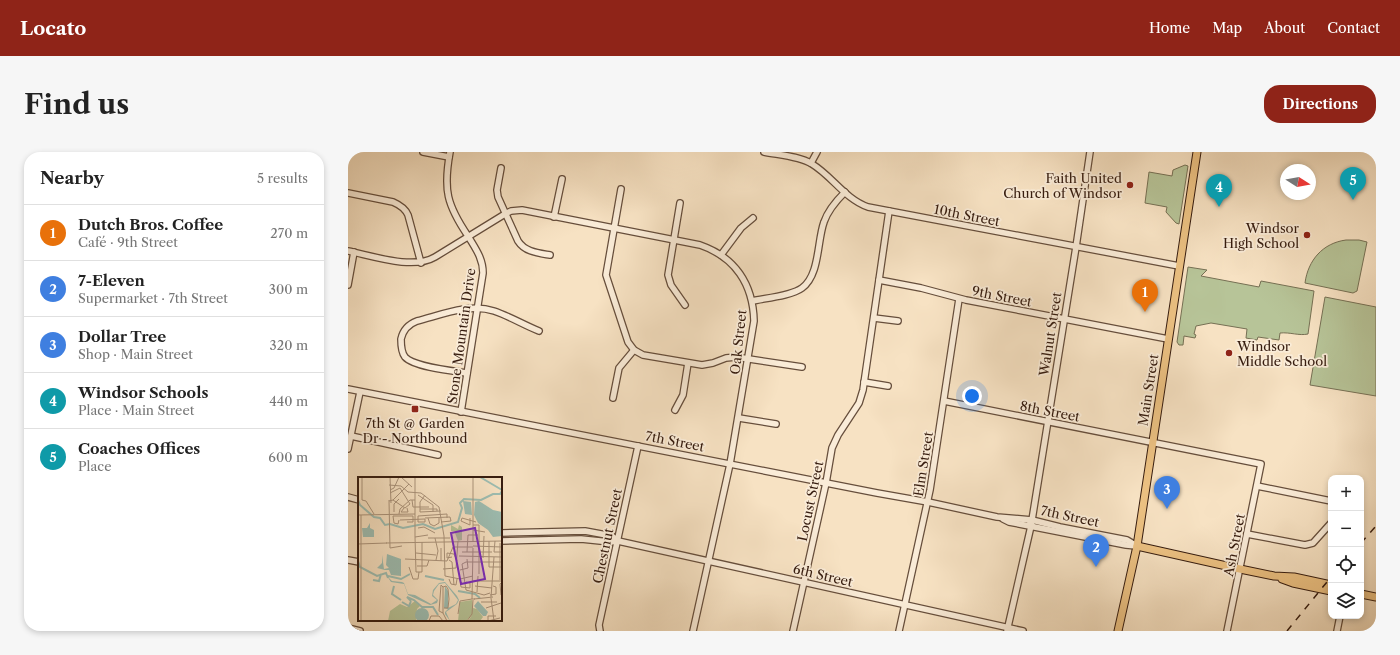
<!DOCTYPE html>
<html lang="en">
<head>
<meta charset="utf-8">
<style>
  :root { --surface:#fff; --page:#f6f6f6; --text:#222; --muted:#767676; --line:#e0e0e0; --accent:#8f2418 }
  body { margin:0; font-family:"Libre Caslon Text",serif; background:var(--page); color:var(--text) }
  .controls { position:absolute; right:12px; bottom:12px; display:grid; overflow:hidden; border-radius:8px; box-shadow:0 2px 6px #0003 }
  .controls button { width:36px; height:36px; display:grid; place-items:center; padding:0; border:0; border-bottom:1px solid var(--line); background:var(--surface); color:var(--text); font:20px sans-serif }
  .compass { position:absolute; left:932px; top:12px; width:36px; height:36px; border-radius:50%; background:var(--surface); box-shadow:0 2px 6px #0003; rotate:101deg }
  .you { position:absolute; left:624px; top:244px; width:14px; height:14px; margin:-10px; border:3px solid #fff; border-radius:50%; background:#1a73e8; box-shadow:0 0 0 6px #1a73e833 }
  .badge { display:grid; place-items:center; width:26px; height:26px; border-radius:50%; background:var(--accent); color:#fff; font-size:13px; font-weight:700 }
  .pin { position:absolute; translate:-50% -33px; filter:drop-shadow(0 1px 2px #0008) }
  .pin::after { content:''; position:absolute; top:21px; width:14px; height:12px; background:inherit; clip-path:polygon(0 0,100% 0,50% 100%) }
  .list { margin:0; padding:0; list-style:none }
  h2 { display:flex; justify-content:space-between; align-items:center; height:52px; margin:0; padding:0 16px; font-size:17px }
  h2 small { font-size:13px; font-weight:400; color:var(--muted) }
  .list li { display:grid; grid-template-columns:26px 1fr auto; gap:12px; align-items:center; box-sizing:border-box; height:56px; padding:0 16px; border-top:1px solid var(--line) }
  .list b { display:block; font-size:15px; white-space:nowrap }
  .list p { margin:0; font-size:13px; white-space:nowrap; color:var(--muted) }
  .list em { font-size:13px; font-style:normal; color:var(--muted) }
  .icon { flex:none; width:22px; height:22px; fill:none; stroke:currentColor; stroke-width:2; stroke-linecap:round; stroke-linejoin:round }
  .map { position:relative; flex:none; width:1028px; height:479px; overflow:hidden; border-radius:16px }
  header { display:flex; align-items:center; gap:24px; box-sizing:border-box; height:56px; padding:0 20px; background:var(--accent); color:#fff }
  header strong { font-size:19px }
  nav { display:flex; gap:22px; margin-inline-start:auto; font-size:14px }
  .intro { display:flex; align-items:center; justify-content:space-between; box-sizing:border-box; height:96px; padding:0 24px }
  h1 { margin:0; font-size:28px }
  .button { padding:10px 18px; border-radius:16px; background:var(--accent); color:#fff; font-size:14px; font-weight:700 }
  main { display:flex; gap:24px; padding:0 24px }
  aside { flex:1; background:var(--surface); border-radius:16px; box-shadow:0 2px 6px #0003 }
  .map>svg:first-child { display:block }
</style>
</head>
<body>
<header>
<strong>Locato</strong>
<nav><a>Home</a><a>Map</a><a>About</a><a>Contact</a></nav>
</header>
<div class="intro"><h1>Find us</h1><a class="button">Directions</a></div>
<main>
<aside>
<h2>Nearby<small>5 results</small></h2>
<ul class="list">
<li><span class="badge" style="background:#e8710a">1</span><div><b>Dutch Bros. Coffee</b><p>Café · 9th Street</p></div><em>270 m</em></li>
<li><span class="badge" style="background:#3f7fe0">2</span><div><b>7-Eleven</b><p>Supermarket · 7th Street</p></div><em>300 m</em></li>
<li><span class="badge" style="background:#3f7fe0">3</span><div><b>Dollar Tree</b><p>Shop · Main Street</p></div><em>320 m</em></li>
<li><span class="badge" style="background:#0f9aa8">4</span><div><b>Windsor Schools</b><p>Place · Main Street</p></div><em>440 m</em></li>
<li><span class="badge" style="background:#0f9aa8">5</span><div><b>Coaches Offices</b><p>Place</p></div><em>600 m</em></li>
</ul>
</aside>
<div class="map">
<svg width="1028" height="479" viewBox="0 0 1028 479">
  <rect width="100%" height="100%" fill="#f7e2c3"/>
  <filter id="stains"><feTurbulence type="fractalNoise" baseFrequency=".005" numOctaves="4"/><feColorMatrix values="0 0 0 0 .2 0 0 0 0 .09 0 0 0 0 .02 0 0 0 .5 -.17"/></filter>
  <radialGradient id="worn" r=".72"><stop offset=".6" stop-color="#630" stop-opacity="0"/><stop offset="1" stop-color="#630" stop-opacity=".3"/></radialGradient>
  <g fill="#b7c498" stroke="#767054">
    <path d="M837 13 840 14 831 72 828 71 818 60 819 55 797 51 801 20 824 24 825 18Z"/>
    <path d="M998 88H1011L1019 90 1009 139 1005 141 957 131C960 108 975 91 998 88Z"/>
    <path d="M840 115 859 118 853 124 911 135 913 129 966 139 960 182C951 184 942 180 932 181L931 188 910 185 909 188 898 186 899 177 863 171 848 174 846 182 848 183 847 186 836 184 835 193H831L829 190Z"/>
    <path d="M977 145 1028 155V244L962 233Z"/>
  </g>
  <g fill="none" stroke-linecap="round" stroke-linejoin="round">
    <defs>
      <g id="minor">
        <path d="M75 0 101 5"/>
        <path d="M102 0C95 38 99 53 120 84 127 96 135 106 135 121L113 260"/>
        <path d="M416 0C431 3 451 4 464 12 484 24 497 47 520 55L831 114"/>
        <path d="M463 11 469 0"/>
        <path d="M153 16 149 38 150 45 170 89C177 100 190 101 202 103"/>
        <path d="M273 37 258 123 280 190 286 198 295 203 354 213 365 211 378 206 388 205 454 215"/>
        <path d="M0 41 45 50C52 53 57 56 60 63L73 111"/>
        <path d="M332 51 320 123 323 133 337 153"/>
        <path d="M206 65 214 27"/>
        <path d="M0 99C25 104 65 118 87 105L157 62 163 59 174 58 352 93C387 105 405 132 406 169L382 312 345 479"/>
        <path d="M373 103 393 76 405 66"/>
        <path d="M531 128 573 136 618 148 820 187"/>
        <path d="M0 133 6 100"/>
        <path d="M404 149C418 146 443 144 454 136 472 123 469 89 476 70 480 58 488 49 497 40"/>
        <path d="M526 166 550 169"/>
        <path d="M119 221C105 219 66 215 57 205 53 200 53 192 53 187 55 178 61 172 69 169 93 163 121 151 146 159 161 164 176 173 191 179"/>
        <path d="M516 230 540 234"/>
        <path d="M0 237 529 341 580 350 649 365 684 368 712 375 779 388 789 394"/>
        <path d="M265 246 271 216 286 198"/>
        <path d="M596 249 913 312 879 479"/>
        <path d="M327 258 335 243 340 211"/>
        <path d="M391 266 428 272"/>
        <path d="M3 284 90 303"/>
        <path d="M0 297 12 240"/>
        <path d="M909 334 983 349"/>
        <path d="M0 345 11 348"/>
        <path d="M655 367 661 370 778 393 788 394"/>
        <path d="M682 370 684 368 728 95 742 0"/>
        <path d="M153 381 237 379 264 384 270 389"/>
        <path d="M899 382 957 393 965 391 983 371"/>
        <path d="M153 389 233 387 262 390 270 389 675 479"/>
        <path d="M0 408 11 410"/>
        <path d="M0 476 12 479"/>
        <path d="M252 479 251 473 290 294"/>
        <path d="M445 479 478 331 484 296 490 283 511 251 515 238 541 59"/>
        <path d="M551 479 582 338 611 147"/>
        <path d="M659 479 683 374 684 373"/>
        <path d="M989 479 992 464"/>
      </g>
      <g id="major">
        <path d="M789 394 892 417 926 424 946 425 983 433"/>
        <path d="M934 427 945 431 983 439"/>
        <path d="M1013 442 1028 445"/>
        <path d="M770 479 789 394 849 0"/>
      </g>
    </defs>
    <use href="#minor" stroke="#664e3c" stroke-width="8"/>
    <use href="#major" stroke="#361c0f" stroke-width="9"/>
    <use href="#minor" stroke="#faecd8" stroke-width="5.5"/>
    <use href="#major" stroke="#ecc182" stroke-width="7"/>
    <g stroke="#361c0f" stroke-width="1.5" stroke-dasharray="7 7" stroke-linecap="butt">
      <path d="M1013 391 1028 374"/>
      <path d="M939 479 983 425"/>
    </g>
  </g>
  <g fill="#8f2418" stroke="#faecd8" stroke-width="1.5">
    <circle cx="782" cy="33" r="4"/>
    <circle cx="959" cy="83" r="4"/>
    <circle cx="881" cy="201" r="4"/>
    <rect x="63" y="253" width="8" height="8" rx="2"/>
  </g>
  <g text-anchor="middle" dominant-baseline="central" stroke-width="3.5" stroke-linejoin="round" paint-order="stroke">
    <g font-size="13" fill="#361c0f" stroke="#faecd8" text-anchor="end">
      <text x="774" y="26">Faith United<tspan x="774" dy="15">Church of Windsor</tspan></text>
      <text x="951" y="76">Windsor<tspan x="951" dy="15">High School</tspan></text>
      <text x="889" y="194" text-anchor="start">Windsor<tspan x="889" dy="15">Middle School</tspan></text>
      <text x="67" y="271" text-anchor="middle">7th St @ Garden<tspan x="67" dy="15">Dr - Northbound</tspan></text>
    </g>
    <g font-size="13" fill="#361c0f" stroke="#faecd8">
      <text transform="translate(619 63) rotate(11)">10th Street</text>
      <text transform="translate(654 144) rotate(11)">9th Street</text>
      <text transform="translate(702 182) rotate(-81)">Walnut Street</text>
      <text transform="translate(113 184) rotate(-82)">Stone Mountain Drive</text>
      <text transform="translate(390 190) rotate(-84)">Oak Street</text>
      <text transform="translate(800 238) rotate(-81)">Main Street</text>
      <text transform="translate(702 259) rotate(11)">8th Street</text>
      <text transform="translate(327 289) rotate(11)">7th Street</text>
      <text transform="translate(575 312) rotate(-81)">Elm Street</text>
      <text transform="translate(462 349) rotate(-78)">Locust Street</text>
      <text transform="translate(722 364) rotate(12)">7th Street</text>
      <text transform="translate(259 384) rotate(-78)">Chestnut Street</text>
      <text transform="translate(886 393) rotate(-79)">Ash Street</text>
      <text transform="translate(475 423) rotate(13)">6th Street</text>
    </g>
  </g>
  <g transform="translate(10 325)">
    <rect width="144" height="144" fill="#f7e2c3"/>
    <path d="M93 48 100 52 101 48 104 50V63L100 64 97 56 100 54H93ZM114 123 115 131 119 132 125 140 122 144H110L114 138 108 144H100L102 125ZM57 124 62 129 59 132 58 144H30L32 134 42 127 49 130Z" fill="#b7c498"/>
    <path d="M105 24 113 25 114 38 107 37ZM121 24 135 33 144 35V59L135 60 130 53 120 46 116 38 117 25ZM12 46V51L16 53V60H5L4 51H9ZM29 77 43 82V99L33 98 31 93H27L19 91 24 86V78L26 92 31 91 28 88ZM29 99 34 104 44 105 46 106 50 117 57 118 73 127 79 123 74 119 75 113 81 106 87 105 99 119 101 123 99 127 88 135 92 144 87 137V135L90 132 86 131 87 109 90 114V131L98 127 100 123 87 106 81 107 76 114 75 118 80 123 79 126 72 128 50 118 46 107 33 105ZM120 124 130 135 128 139H125L116 129ZM57 138a7 7 0 1 1 14 0a7 7 0 1 1-14 0Z" fill="#9dbeb3"/>
    <path fill="none" stroke="#9dbeb3" stroke-width="2" d="M122 0 144 13M0 23 2 28 16 40 22 41 27 48 32 47 45 51 65 47 77 52 100 45 104 31 102 26 106 22 123 23 135 17H142L144 14M0 84 2 90 19 99 28 96 30 101M30 99 43 102 52 97M67 99 86 103M15 103 21 104 23 97M36 109 34 117 43 123M100 114 117 117 122 121M53 124 49 120 56 123 64 130H75L80 138M44 125 51 129 53 124"/>
    <path fill="none" stroke="#aa937b" stroke-width="1" d="M4 0V23L8 24 16 37M32 0 33 26M43 0 54 10M57 0V60M115 0V64M31 8 43 9 50 15 63 16 81 30 86 59 87 99 102 102 115 99M32 13 36 11 41 0M32 16 42 11 52 27 47 31 35 23M60 18 75 28V35M67 18 62 25V35L83 34M31 23 32 71 44 69M54 23 55 30H71M31 24 35 23 51 7M46 31 43 35H50L49 31M62 32H79V34M36 35V27L41 22M41 37 42 32 52 23H57M0 38 57 37M67 41 92 40 93 44 83 45M70 41 72 47 76 49 81 46V41M104 41 103 44 112 48V41M104 41 118 45M67 42V45H60V39L89 37V41M41 43 40 47 36 46 35 39H55V45H49M42 43 67 42M115 48H121V97M60 51 66 50 77 56M115 53 127 55M57 60 58 95H64V65M57 60 70 58M70 61H92M77 61 80 74 78 83M131 64V90H144M137 64 136 75H144M28 66 144 64M0 67 29 66M115 69 144 70M83 71V84M115 71 114 122H117M104 75H134M109 75 110 58H120M58 76 78 78M101 79 144 80M94 80 89 81V76L96 77 99 84M125 81 126 59M47 82 89 84 95 70H115M91 83 94 85 96 108M59 89H69L71 83M51 90 55 102H60L61 95M85 92 98 91 100 64M102 93 110 91 109 82M91 102 93 107 98 108 99 102M102 102 103 110 112 111V106L108 105M142 103V66M115 104H144M117 109 134 111M85 110 88 109 90 112 91 122 90 131H86M119 115 120 99M132 116 126 118 108 113 104 87 108 85H144M132 118 138 117V110L135 109M143 118 142 107 144 105M133 120 136 80M133 121 136 144M116 122 135 120M123 125H139M128 131 143 126M85 136 81 134 83 108 85 110V136L89 144M100 137 102 124 114 122M3 144V38M71 144 73 139H81L85 144M109 144 114 137 115 123M130 144V139H138M130 144 142 141"/>
    <path fill="#7b2cbf" fill-opacity="0.15" stroke="#7b2cbf" stroke-width="2" d="M117 51 127 102 103 107 93 56Z"/>
    <rect width="144" height="144" fill="none" stroke="#361c0f" stroke-width="2"/>
  </g>
  <rect width="100%" height="100%" filter="url(#stains)"/>
  <rect width="100%" height="100%" fill="url(#worn)"/>
</svg>
<div class="controls">
<button>+</button>
<button>−</button>
<button><svg class="icon" aria-label="locate" viewBox="0 0 24 24"><circle cx="12" cy="12" r="6"/><path d="M12 2v4M12 18v4M2 12h4M18 12h4"/></svg></button>
<button><svg class="icon" aria-label="layers" viewBox="0 0 24 24"><path d="M12 4l9 5-9 5-9-5zM3 14l9 5 9-5"/></svg></button>
</div>
<svg class="compass" viewBox="-18 -18 36 36"><path d="M0-13l5 13h-10z" fill="#e53935"/><path d="M0 13l5-13h-10z" fill="#767676"/></svg>
<div class="you"></div>
<div class="pin badge" style="left:797px;top:160px;background:#e8710a">1</div>
<div class="pin badge" style="left:748px;top:415px;background:#3f7fe0">2</div>
<div class="pin badge" style="left:819px;top:357px;background:#3f7fe0">3</div>
<div class="pin badge" style="left:871px;top:55px;background:#0f9aa8">4</div>
<div class="pin badge" style="left:1005px;top:48px;background:#0f9aa8">5</div>
</div>
</main>
</body>
</html>
